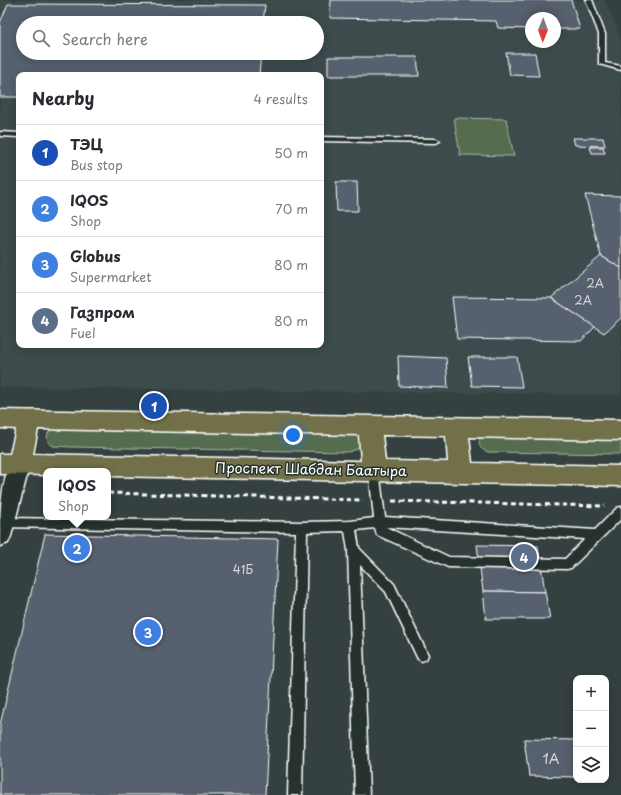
<!DOCTYPE html>
<html lang="en">
<head>
<meta charset="utf-8">
<style>
  :root { --surface:#fff; --page:#f2f2f3; --text:#2b2b33; --muted:#7c7c81; --line:#e1e1e2; --accent:#8a764a }
  body { margin:0; font-family:"Playpen Sans",sans-serif; background:var(--page); color:var(--text) }
  .controls { position:absolute; right:12px; bottom:12px; display:grid; overflow:hidden; border-radius:8px; box-shadow:0 2px 10px #0003 }
  .controls button { width:36px; height:36px; display:grid; place-items:center; padding:0; border:0; border-bottom:1px solid var(--line); background:var(--surface); color:var(--text); font:20px sans-serif }
  .compass { position:absolute; left:525px; top:12px; width:36px; height:36px; border-radius:50%; background:var(--surface); box-shadow:0 2px 10px #0003; rotate:181deg }
  .you { position:absolute; left:293px; top:435px; width:14px; height:14px; margin:-10px; border:3px solid #fff; border-radius:50%; background:#1a73e8; box-shadow:0 0 0 6px #1a73e833 }
  .badge { display:grid; place-items:center; width:26px; height:26px; border-radius:50%; background:var(--accent); color:#fff; font-size:13px; font-weight:700 }
  .pin { position:absolute; translate:-50% -50%; border:2px solid #fff; box-shadow:0 1px 4px #0006 }
  .popup { position:absolute; left:43px; top:468px; width:68px; height:52px; box-sizing:border-box; display:grid; place-content:center; border-radius:8px; background:var(--surface); filter:drop-shadow(0 1px 3px #0005); font-size:13px; white-space:nowrap; color:var(--muted) }
  .popup b { font-size:15px; color:var(--text) }
  .popup::after { content:''; position:absolute; left:50%; top:100%; margin-left:-8px; border:8px solid transparent; border-top-color:var(--surface) }
  .list { margin:0; padding:0; list-style:none }
  h2 { display:flex; justify-content:space-between; align-items:center; height:52px; margin:0; padding:0 16px; font-size:17px }
  h2 small { font-size:13px; font-weight:400; color:var(--muted) }
  .list li { display:grid; grid-template-columns:26px 1fr auto; gap:12px; align-items:center; box-sizing:border-box; height:56px; padding:0 16px; border-top:1px solid var(--line) }
  .list b { display:block; font-size:15px; white-space:nowrap }
  .list p { margin:0; font-size:13px; white-space:nowrap; color:var(--muted) }
  .list em { font-size:13px; font-style:normal; color:var(--muted) }
  .icon { flex:none; width:22px; height:22px; fill:none; stroke:currentColor; stroke-width:2; stroke-linecap:round; stroke-linejoin:round }
  .map { position:relative; flex:none; width:621px; height:795px; overflow:hidden }
  .search { position:absolute; background:var(--surface); box-shadow:0 2px 10px #0003; left:16px; top:16px; width:308px; height:44px; display:flex; align-items:center; gap:10px; box-sizing:border-box; padding:0 14px; border-radius:22px; color:var(--muted); font-size:15px }
  .panel { position:absolute; background:var(--surface); box-shadow:0 2px 10px #0003; left:16px; top:72px; width:308px; height:276px; border-radius:8px }
  .map>svg:first-child { display:block }
</style>
</head>
<body>
<div class="map">
<svg width="621" height="795" viewBox="0 0 621 795">
  <rect width="100%" height="100%" fill="#344140"/>
  <filter id="ink" filterUnits="userSpaceOnUse"><feTurbulence type="fractalNoise" baseFrequency=".025" numOctaves="2"/><feDisplacementMap in="SourceGraphic" scale="8" xChannelSelector="R" yChannelSelector="G"/><feConvolveMatrix kernelMatrix="1 2 1 2 8 2 1 2 1" color-interpolation-filters="sRGB"/></filter>
  <g filter="url(#ink)">
    <path fill="#3e4b4e" fill-rule="evenodd" d="M0 0H605L621 40V395L0 387ZM531 18H555V42H531ZM23 23H317V53H23ZM19 75H321V345H19Z"/>
    <g fill="#576c50" stroke="#abb6a8">
      <path d="M454 118 506 119 514 156 460 155Z"/>
      <path d="M56 427 355 430 359 435 360 444 357 449 348 452 71 447 53 446 48 442C46 434 48 431 56 427Z"/>
      <path d="M481 434 621 435V454L489 452C478 450 478 443 481 434Z"/>
    </g>
    <g fill="#56616e" stroke="#fff">
      <path d="M331 0H571L580 29H555V18H531V29L498 28 496 21 330 18Z"/>
      <path d="M8 4 265 5 263 23H23V53H261L259 75H19V97H0V23Z"/>
      <path d="M506 53H535L539 76 510 75Z"/>
      <path d="M328 57H417L419 76H328Z"/>
      <path d="M573 138H603L605 146 575 145Z"/>
      <path d="M590 147H603L605 153H592Z"/>
      <path d="M336 182H357L358 211H337Z"/>
      <path d="M585 195 621 196V268L601 256Z"/>
      <path d="M601 256 621 268V318L604 333 551 298Z"/>
      <path d="M452 297 551 298 595 327 581 341 457 339Z"/>
      <path d="M398 356 446 358 448 388 399 386Z"/>
      <path d="M468 357H517L522 387 472 386Z"/>
      <path d="M45 534 278 539 265 795H0V725Z"/>
      <path d="M477 545 538 546 545 592 483 591Z"/>
      <path d="M483 591 545 592 550 619H486Z"/>
      <path d="M524 739 576 740V777L529 776Z"/>
    </g>
    <g fill="none" stroke-linecap="round" stroke-linejoin="round">
      <defs>
        <g id="service">
          <path d="M586 0H592L605 34V63L621 66V70L599 64V34Z"/>
          <path d="M0 132 19 133V137L0 136Z"/>
          <path d="M321 137 436 139 440 141 436 143 321 141Z"/>
          <path d="M374 466 378 468 379 471 385 517 595 530 617 508 621 507V519L571 568 567 569 448 567 377 535 375 528 356 530 359 548 394 584 428 655 426 659 422 661 418 659 386 592 360 565 369 795H355L348 550 345 531 307 532 302 795H288L296 532 0 527V519L3 518 302 522 350 521 374 518 369 471 370 468ZM386 527 585 539 565 559 449 557Z"/>
        </g>
        <path id="minor" d="M19 455 26 457 30 464 11 536 8 543 0 546C0 516 0 486 12 457Z"/>
        <path id="primary" d="M0 410 621 420V440L469 437 472 463 621 466V486L108 476V471H46V475L0 474V454H10L16 429 0 428ZM38 429 359 435 361 461 33 454ZM382 435 446 436 448 462 385 461Z"/>
      </defs>
      <use href="#service" stroke="#fff" stroke-width="3"/>
      <use href="#minor" stroke="#fff" stroke-width="3"/>
      <use href="#primary" stroke="#fff" stroke-width="3"/>
      <g stroke="#fff" stroke-width="3" stroke-dasharray="5 3.5" stroke-linecap="butt">
        <path d="M108 493 363 500"/>
        <path d="M392 501 605 506"/>
      </g>
      <use href="#service" fill="#26332d" fill-rule="evenodd"/>
      <use href="#minor" fill="#26332d" fill-rule="evenodd"/>
      <use href="#primary" fill="#71704a" fill-rule="evenodd"/>
    </g>
  </g>
  <g text-anchor="middle" dominant-baseline="central" stroke-width="3" stroke-linejoin="round" paint-order="stroke">
    <g font-size="12" fill="#d5d8db">
      <text x="595" y="283">2А</text>
      <text x="583" y="300">2А</text>
      <text x="243" y="569">41Б</text>
    </g>
    <g font-size="14" fill="#fff" stroke="#26332d">
      <text transform="translate(311 469) rotate(1)">Проспект Шабдан Баатыра</text>
    </g>
    <g font-size="14" fill="#d5d8db">
      <text x="551" y="758">1А</text>
    </g>
  </g>
</svg>
<div class="controls">
<button>+</button>
<button>−</button>
<button><svg class="icon" aria-label="layers" viewBox="0 0 24 24"><path d="M12 4l9 5-9 5-9-5zM3 14l9 5 9-5"/></svg></button>
</div>
<svg class="compass" viewBox="-18 -18 36 36"><path d="M0-13l5 13h-10z" fill="#e53935"/><path d="M0 13l5-13h-10z" fill="#7c7c81"/></svg>
<div class="you"></div>
<div class="pin badge" style="left:154px;top:406px;background:#1a4fb4">1</div>
<div class="pin badge" style="left:77px;top:548px;background:#3f7fe0">2</div>
<div class="popup"><b>IQOS</b>Shop</div>
<div class="pin badge" style="left:148px;top:632px;background:#3f7fe0">3</div>
<div class="pin badge" style="left:524px;top:557px;background:#5c6f8a">4</div>
<div class="search"><svg class="icon" aria-label="search" viewBox="0 0 24 24"><circle cx="10" cy="10" r="6"/><path d="M15 15l6 6"/></svg>Search here</div>
<section class="panel">
<h2>Nearby<small>4 results</small></h2>
<ul class="list">
<li><span class="badge" style="background:#1a4fb4">1</span><div><b>ТЭЦ</b><p>Bus stop</p></div><em>50 m</em></li>
<li><span class="badge" style="background:#3f7fe0">2</span><div><b>IQOS</b><p>Shop</p></div><em>70 m</em></li>
<li><span class="badge" style="background:#3f7fe0">3</span><div><b>Globus</b><p>Supermarket</p></div><em>80 m</em></li>
<li><span class="badge" style="background:#5c6f8a">4</span><div><b>Газпром</b><p>Fuel</p></div><em>80 m</em></li>
</ul>
</section>
</div>
</body>
</html>
